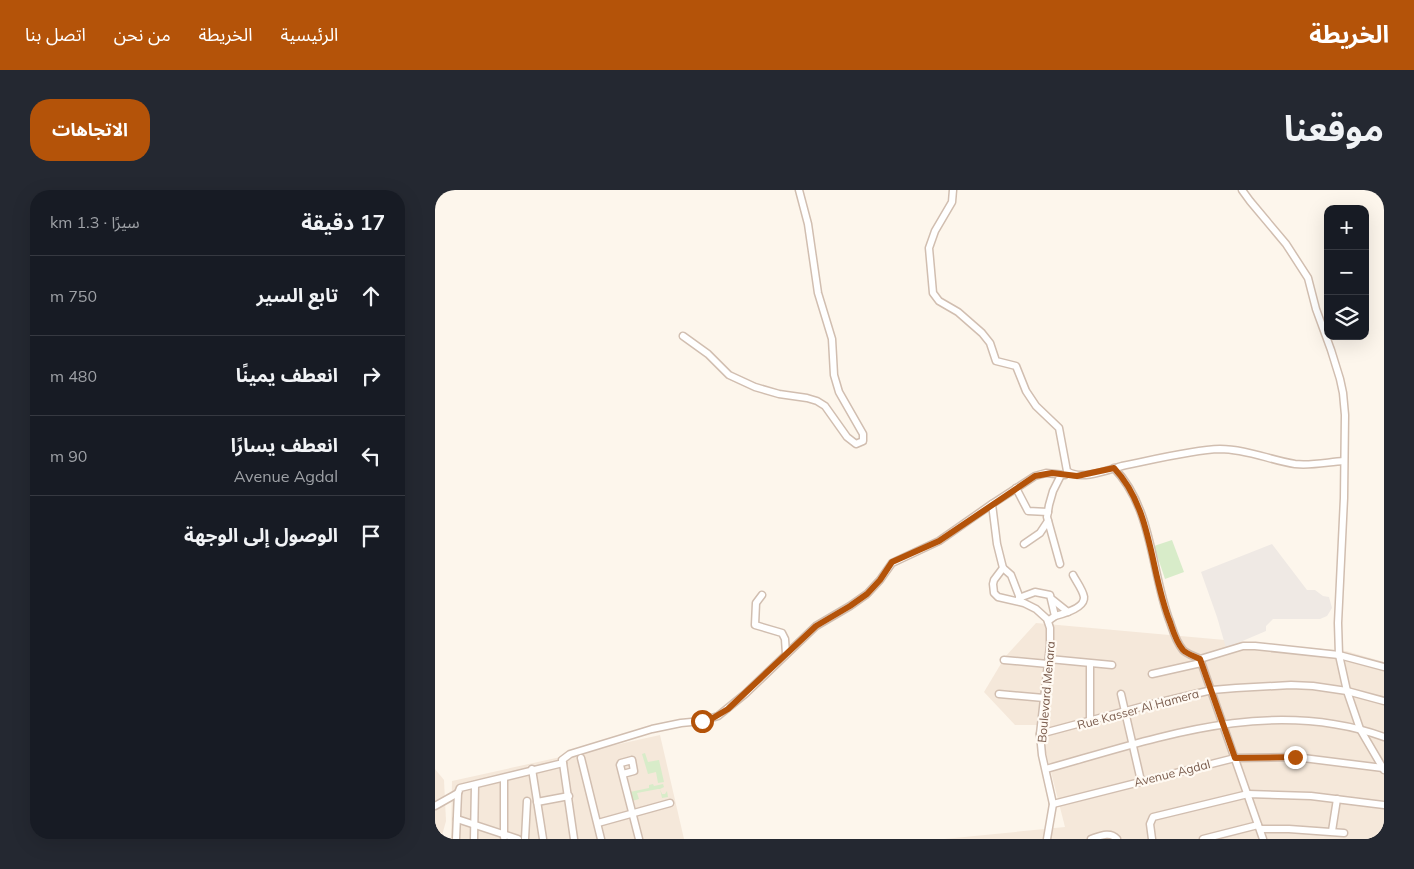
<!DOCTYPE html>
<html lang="ar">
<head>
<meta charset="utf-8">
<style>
  :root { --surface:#171b24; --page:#242831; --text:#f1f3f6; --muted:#9ea1a6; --line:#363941; --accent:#b45309 }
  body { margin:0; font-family:Mulish,"Noto Sans Arabic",sans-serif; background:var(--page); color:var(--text); direction:rtl }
  .controls { position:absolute; right:15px; top:15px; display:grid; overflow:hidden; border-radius:10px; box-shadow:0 5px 20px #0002 }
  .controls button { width:45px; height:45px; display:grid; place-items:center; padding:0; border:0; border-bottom:1px solid var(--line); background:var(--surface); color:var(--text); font:25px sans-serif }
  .stop { position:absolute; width:15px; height:15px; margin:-11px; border:4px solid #b45309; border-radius:50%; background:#fff }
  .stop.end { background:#b45309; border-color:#fff; box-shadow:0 1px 5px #0008 }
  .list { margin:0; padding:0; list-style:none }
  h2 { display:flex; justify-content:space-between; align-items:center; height:65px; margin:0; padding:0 20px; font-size:21px }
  h2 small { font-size:16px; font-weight:400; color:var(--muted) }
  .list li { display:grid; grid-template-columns:32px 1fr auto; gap:15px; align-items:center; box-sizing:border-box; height:80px; padding:0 20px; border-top:1px solid var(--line) }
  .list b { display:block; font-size:19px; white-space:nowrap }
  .list p { margin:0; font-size:16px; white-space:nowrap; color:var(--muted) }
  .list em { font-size:16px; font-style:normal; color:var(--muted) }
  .icon { flex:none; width:28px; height:28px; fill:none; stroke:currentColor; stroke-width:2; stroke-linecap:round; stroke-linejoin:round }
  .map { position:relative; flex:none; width:949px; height:649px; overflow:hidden; direction:ltr; border-radius:20px }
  header { display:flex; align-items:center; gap:30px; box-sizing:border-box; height:70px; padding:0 25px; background:var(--accent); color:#fff }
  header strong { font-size:24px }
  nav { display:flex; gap:28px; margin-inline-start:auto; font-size:18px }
  .intro { display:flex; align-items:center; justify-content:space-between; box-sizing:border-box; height:120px; padding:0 30px }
  h1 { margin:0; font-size:35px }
  .button { padding:12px 22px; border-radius:20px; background:var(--accent); color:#fff; font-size:18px; font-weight:700 }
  main { display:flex; gap:30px; padding:0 30px }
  aside { flex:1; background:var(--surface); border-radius:20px; box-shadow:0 5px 20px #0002 }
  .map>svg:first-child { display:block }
</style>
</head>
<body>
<header>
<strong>الخريطة</strong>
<nav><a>الرئيسية</a><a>الخريطة</a><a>من نحن</a><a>اتصل بنا</a></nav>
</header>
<div class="intro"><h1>موقعنا</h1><a class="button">الاتجاهات</a></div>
<main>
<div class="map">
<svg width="949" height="649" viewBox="0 0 949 649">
  <rect width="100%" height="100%" fill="#fdf6ec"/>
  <g fill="#f5e8da">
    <path d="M601 433 911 461 949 472V649H509L630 637 604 535H580L549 502 570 467Z"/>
    <path d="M225 545 249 649H16L17 591Z"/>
    <path d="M0 579 9 590 11 631 6 649H0Z"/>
  </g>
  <path fill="#efe9e4" d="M837 354 872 400H880L888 406 894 407 897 418 892 426 885 429H838L831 436V441L791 458 782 427 766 382Z"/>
  <g fill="#d8ecc9">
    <path d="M737 350 749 382 730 389 719 356Z"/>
    <path d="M210 563 213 572 224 570 229 592 223 593 221 582 213 584 207 564Z"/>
    <path d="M218 594 219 596 228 594 229 597 225 599 227 604H230L232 601 233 607 227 608 225 599H223L202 603 204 609 197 611 195 602 214 598V595Z"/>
  </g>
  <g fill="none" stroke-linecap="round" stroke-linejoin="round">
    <defs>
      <g id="minor">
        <path d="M518 0 517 12 500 41 494 58 498 103 504 111 523 122 547 143 555 153 561 171 581 176 591 201 601 216 624 238 632 281C645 291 673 280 687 276 717 270 756 260 785 259 811 259 835 270 860 274 876 276 893 272 909 271"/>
        <path d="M807 0 815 11 851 54 873 88 881 119 896 160 905 189 908 203 910 225 909 308 903 433 904 465 912 501 925 539 949 580"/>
        <path d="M248 146 273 164 294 185 320 197 344 204 372 208 382 211 390 216 412 247 421 254 428 251V244L404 202 399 185 397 149 383 103 373 34 364 0"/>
        <path d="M679 278C718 318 716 383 735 432 738 441 741 452 748 460 752 464 759 466 765 469L808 456H820L904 465 949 477"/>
        <path d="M581 298 593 321 613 322"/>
        <path d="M557 314 600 286 611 283 630 285"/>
        <path d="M589 354 605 343 613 331"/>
        <path d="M625 374 612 327 614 315 618 301 626 285"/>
        <path d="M568 378 576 385 586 411"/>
        <path d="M327 405 321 413 320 435 347 443 350 449 351 464"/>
        <path d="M584 408 600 402 615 405 620 426 613 431"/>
        <path d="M618 410 633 422"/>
        <path d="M620 426C628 424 650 418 649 407 648 400 641 391 638 385"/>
        <path d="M614 469 677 475"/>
        <path d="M765 469 828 649"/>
        <path d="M569 470 613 474"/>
        <path d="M717 484 766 473"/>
        <path d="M564 504 609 508"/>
        <path d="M686 504 706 591"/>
        <path d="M655 531V474"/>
        <path d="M605 544 713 515 777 500 801 498 856 495 878 496 912 501 949 511"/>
        <path d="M146 568 166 649"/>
        <path d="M128 573 139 649"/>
        <path d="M97 579 108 649"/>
        <path d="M611 579C722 548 835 506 949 547"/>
        <path d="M188 584 199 581 197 570 186 573 185 575 204 649"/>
        <path d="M102 612 134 606"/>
        <path d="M618 614 800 568 860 567 948 578"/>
        <path d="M0 616 23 603"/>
        <path d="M22 629 83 649"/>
        <path d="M163 633 235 613"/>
        <path d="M825 639H854L909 643"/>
        <path d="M897 641 902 609"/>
        <path d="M0 647V649"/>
        <path d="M69 647V588"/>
        <path d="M21 649 23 603 25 598 128 573 127 570 135 564 217 539 246 533 267 531 283 526 310 504 381 436 415 416 432 404 445 390 457 373 504 351 557 314 562 354 568 378 559 390 558 394 559 403 563 407 589 413 601 419 612 429 615 438V456L605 544 607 565 618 614 612 649"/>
        <path d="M39 649 40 595"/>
        <path d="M90 649 92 611"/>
        <path d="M656 649C665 646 675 641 682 649"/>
        <path d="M717 649 715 634 718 627 813 604 876 606 949 615"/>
        <path d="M768 649 823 635"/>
      </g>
    </defs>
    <use href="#minor" stroke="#d1beb0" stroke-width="9"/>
    <use href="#minor" stroke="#fff" stroke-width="6"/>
  </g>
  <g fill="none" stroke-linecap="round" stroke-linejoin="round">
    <path stroke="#b45309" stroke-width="6" d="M267 531 278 528 293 519 381 436 415 416 432 404 445 390 457 372 504 351 600 286 617 283 642 286 679 278C718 319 715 383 735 432 738 441 741 452 748 460 752 464 759 466 765 469L800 568 860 567"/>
  </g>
  <g text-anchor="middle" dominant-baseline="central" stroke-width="4.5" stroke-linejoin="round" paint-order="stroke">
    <g font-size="12" fill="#7a5c4d" stroke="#fffaf3">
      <text transform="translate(611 502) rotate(-85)">Boulevard Menara</text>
      <text transform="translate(703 519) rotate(-15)">Rue Kasser Al Hamera</text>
      <text transform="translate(737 583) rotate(-14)">Avenue Agdal</text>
    </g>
  </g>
</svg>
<div class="controls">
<button>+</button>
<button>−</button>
<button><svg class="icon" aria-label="layers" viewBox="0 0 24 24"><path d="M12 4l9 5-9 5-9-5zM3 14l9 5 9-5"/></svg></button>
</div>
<div class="stop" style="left:267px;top:531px"></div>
<div class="stop end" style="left:860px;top:567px"></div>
</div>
<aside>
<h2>17 دقيقة<small>سيرًا · 1.3 km</small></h2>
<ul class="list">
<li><svg class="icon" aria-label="ahead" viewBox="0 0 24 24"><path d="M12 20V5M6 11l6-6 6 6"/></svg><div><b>تابع السير</b></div><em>750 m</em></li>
<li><svg class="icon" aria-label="right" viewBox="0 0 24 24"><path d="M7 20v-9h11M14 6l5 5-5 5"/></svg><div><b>انعطف يمينًا</b></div><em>480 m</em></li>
<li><svg class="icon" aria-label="left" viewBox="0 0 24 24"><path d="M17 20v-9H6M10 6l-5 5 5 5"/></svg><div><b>انعطف يسارًا</b><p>Avenue Agdal</p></div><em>90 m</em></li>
<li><svg class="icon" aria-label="arrive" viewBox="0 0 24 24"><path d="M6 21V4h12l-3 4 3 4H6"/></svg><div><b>الوصول إلى الوجهة</b></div></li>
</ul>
</aside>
</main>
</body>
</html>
